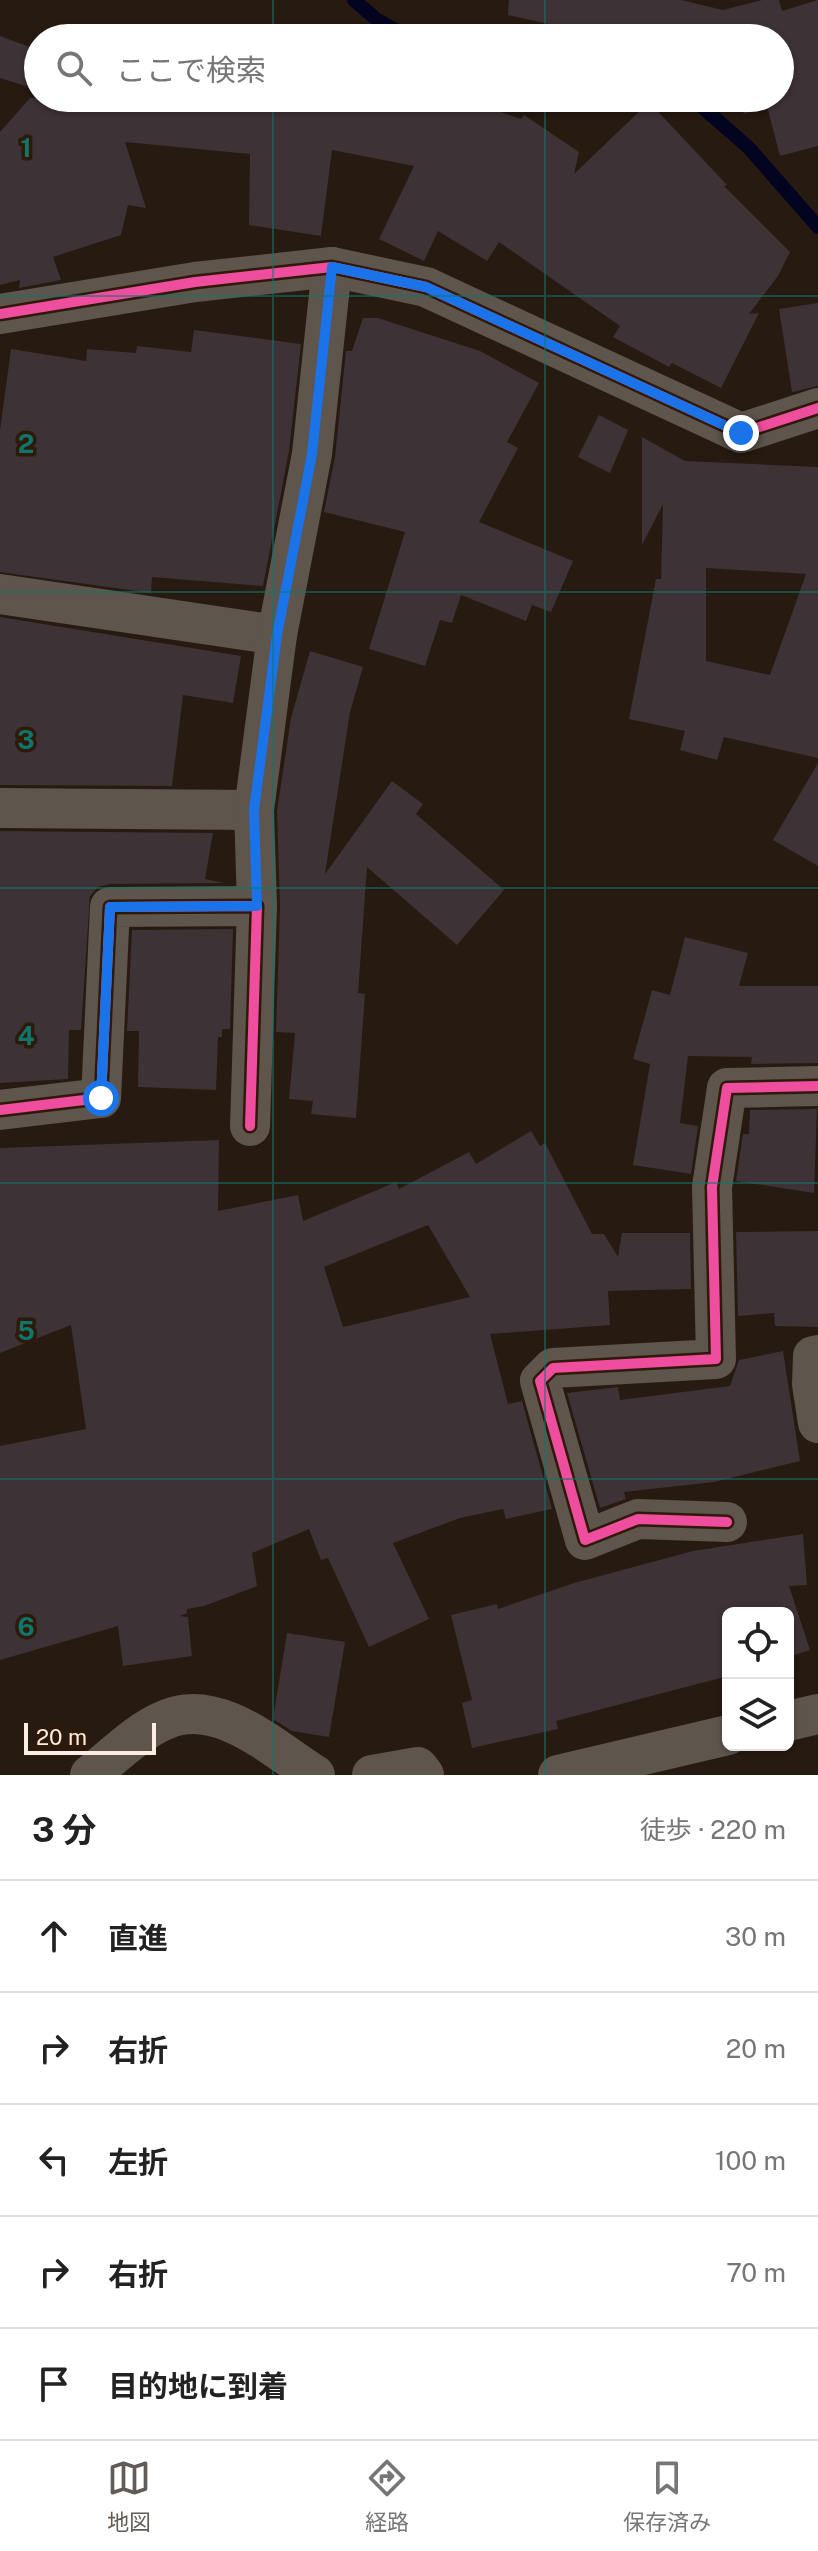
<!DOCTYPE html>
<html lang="ja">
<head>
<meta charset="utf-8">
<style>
  :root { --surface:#fff; --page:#f2f2f2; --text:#222; --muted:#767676; --line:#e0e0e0; --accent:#625c57 }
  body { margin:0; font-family:"Public Sans","Noto Sans JP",sans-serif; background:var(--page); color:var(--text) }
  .controls { position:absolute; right:24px; bottom:24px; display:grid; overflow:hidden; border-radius:12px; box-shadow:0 2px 6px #0004 }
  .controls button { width:72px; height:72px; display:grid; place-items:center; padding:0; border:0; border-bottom:2px solid var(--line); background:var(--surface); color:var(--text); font:40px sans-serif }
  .scale { position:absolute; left:24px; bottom:20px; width:132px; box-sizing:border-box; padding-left:8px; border:4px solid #fcece1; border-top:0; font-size:22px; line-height:28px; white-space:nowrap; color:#fcece1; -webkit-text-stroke:6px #2f1908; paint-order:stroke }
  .stop { position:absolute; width:24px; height:24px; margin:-18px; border:6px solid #1a73e8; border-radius:50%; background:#fff }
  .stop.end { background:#1a73e8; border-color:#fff; box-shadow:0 2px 8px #0008 }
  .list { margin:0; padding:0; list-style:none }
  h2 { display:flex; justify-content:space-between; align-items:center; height:104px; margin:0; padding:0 32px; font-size:34px }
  h2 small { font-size:26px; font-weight:400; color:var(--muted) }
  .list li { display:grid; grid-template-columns:52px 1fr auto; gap:24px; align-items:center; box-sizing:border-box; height:112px; padding:0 32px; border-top:2px solid var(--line) }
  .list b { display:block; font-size:30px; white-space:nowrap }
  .list em { font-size:26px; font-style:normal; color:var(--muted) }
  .icon { flex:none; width:44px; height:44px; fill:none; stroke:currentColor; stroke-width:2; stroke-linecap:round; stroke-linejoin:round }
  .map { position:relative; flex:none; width:818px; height:1775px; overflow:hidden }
  .search { position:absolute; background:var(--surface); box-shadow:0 2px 6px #0004; left:24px; right:24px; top:24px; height:88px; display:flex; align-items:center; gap:20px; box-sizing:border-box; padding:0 28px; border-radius:44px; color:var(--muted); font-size:30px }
  .sheet { height:664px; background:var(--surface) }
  nav { display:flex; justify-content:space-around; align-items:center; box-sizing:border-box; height:112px; border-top:2px solid var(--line); background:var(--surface); font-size:22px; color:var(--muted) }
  nav a { display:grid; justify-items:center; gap:4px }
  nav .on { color:var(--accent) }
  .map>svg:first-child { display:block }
</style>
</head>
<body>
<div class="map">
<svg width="818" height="1775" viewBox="0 0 818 1775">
  <rect width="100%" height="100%" fill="#261a11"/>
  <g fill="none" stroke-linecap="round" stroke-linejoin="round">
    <g stroke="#030520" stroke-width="14">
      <path d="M354 0 376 19 409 38"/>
      <path d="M692 98 749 148 818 227"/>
    </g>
  </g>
  <g fill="#3d3235" fill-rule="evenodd">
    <path d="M509 0H681L723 10 762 0H779L782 11 818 0V146L780 156 767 106 744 114 737 98H780V38H611L508 15Z"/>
    <path d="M0 36 38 50V90L0 78Z"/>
    <path d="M30 98H415L456 112 461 98 521 119 524 115 579 152 574 174 649 102 727 185 724 186 790 252 778 276 749 314 759 313 721 388 672 363 669 367 613 337 620 326 499 242 487 261 438 231 424 261 379 239 414 166 332 150 321 236 249 225 250 154 125 142 146 208 128 205 121 235 53 257 61 280 19 288 20 280 0 285V132Z"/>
    <path d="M818 303V386L792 392 779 309Z"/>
    <path d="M363 318H378L480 351 539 383 507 442 518 448 479 522 573 561 551 612 532 605 526 621 461 595 452 623 440 620 425 666 369 649 405 532 324 512 335 457 346 351H352Z"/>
    <path d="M194 330 301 344 289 451 263 586 152 577 151 593 0 572V430L11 349 86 361 87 349 136 353 137 346 191 352Z"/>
    <path d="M599 415 628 430 610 473 578 457Z"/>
    <path d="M642 437 685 461 818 467V758L724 737 717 760 680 750 685 731 629 719 656 579H661L663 504 642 545ZM706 568 806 574 770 675 706 661Z"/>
    <path d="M0 617 241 656 233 703 183 695 172 786 0 785Z"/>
    <path d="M310 651 363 667 350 712 325 874 392 781 423 804 416 814 504 890 457 945 367 867 358 993 365 994 356 1118 311 1114 313 1101 289 1099 295 1033 276 1032 280 907 277 811 291 718Z"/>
    <path d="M818 763V866L773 840Z"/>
    <path d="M0 831 213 833 205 879 224 883 110 884 98 887 90 896 81 1030H69L68 1079 0 1083Z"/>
    <path d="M233 929 230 1029H222V1037H218L216 1090 138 1087 139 1031H127L132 930Z"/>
    <path d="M685 937 748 953 739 986H818V1063L751 1064 752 1057 688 1056 680 1123 698 1126 691 1174 633 1165 650 1064 633 1059 652 990 670 995Z"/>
    <path d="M817 1109 814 1193 736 1181 743 1134H749L750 1110Z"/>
    <path d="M531 1131 540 1146 545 1143 592 1234H604L618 1257 622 1233H690L691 1289 608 1291 610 1325 490 1334 508 1404 522 1401 552 1509 506 1519 503 1509 460 1518 393 1543 429 1619 369 1647 328 1558 321 1560 309 1529 252 1553 257 1586 204 1606 187 1609V1613L180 1616 188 1617 192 1656 123 1666 118 1626 0 1660V1446L86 1429 71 1325 0 1353V1148L219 1140 218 1211 298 1195 303 1221 396 1182 399 1189 469 1152 476 1164ZM428 1225 470 1297 343 1327 324 1267Z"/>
    <path d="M818 1231V1327L775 1326 774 1313 738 1316 736 1232Z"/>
    <path d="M783 1351 800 1461 714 1482 624 1492 626 1499 600 1508 567 1393 618 1387 620 1400 730 1386 739 1360Z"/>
    <path d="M803 1534 807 1585 789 1586 810 1650 788 1657V1613H728V1676L556 1721 558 1729 472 1748 462 1703 472 1700 451 1615 497 1604 498 1609 574 1583 693 1551Z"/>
    <path d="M287 1633 345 1642 329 1737 292 1731 273 1719Z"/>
  </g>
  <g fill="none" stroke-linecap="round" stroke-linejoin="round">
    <g stroke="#5e554d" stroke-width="40">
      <path d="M0 314 195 282 332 267 426 287 741 433 818 408"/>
      <path d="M0 594 277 635"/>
      <path d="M0 808 254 810"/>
      <path d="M257 906 254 810 277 635 312 454 332 267"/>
      <path d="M0 1110 101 1098 110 907 257 906 250 1126"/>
      <path d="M818 1355 813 1356 812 1384 818 1423"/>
      <path d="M727 1522 638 1519 585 1540 540 1381 553 1368 716 1359 712 1187 727 1088 818 1086"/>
      <path d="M788 1721 818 1714"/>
      <path d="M90 1775C113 1757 138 1731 165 1720 217 1696 274 1749 315 1775"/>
      <path d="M372 1775 418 1767 424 1775"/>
      <path d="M558 1775 728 1735"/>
    </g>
    <defs>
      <g id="cycleway">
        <path d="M0 314 195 282 332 267 426 287 741 433 818 408"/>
        <path d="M0 1110 101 1098 110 907 257 906 250 1126"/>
        <path d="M727 1522 638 1519 585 1540 540 1381 553 1368 716 1359 712 1187 727 1088 818 1086"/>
      </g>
    </defs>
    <use href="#cycleway" stroke="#2f1908" stroke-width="15"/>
    <use href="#cycleway" stroke="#ef4d9e" stroke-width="10"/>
  </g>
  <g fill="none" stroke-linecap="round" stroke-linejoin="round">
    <path stroke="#1a73e8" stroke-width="10" d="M101 1098 110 907 257 906 254 810 277 635 312 454 332 267 426 287 741 433"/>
  </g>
  <path fill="none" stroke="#0f766e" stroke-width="2" stroke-opacity="0.55" d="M273 0V38M545 0V38M273 98V1775M545 98V1775M0 296H818M0 592H818M0 888H818M0 1183H818M0 1479H818"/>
  <g font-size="26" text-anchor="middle" font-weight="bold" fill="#0f766e" stroke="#2f1908" stroke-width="7" stroke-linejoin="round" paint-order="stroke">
    <text x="26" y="157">1</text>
    <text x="26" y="453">2</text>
    <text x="26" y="749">3</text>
    <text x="26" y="1045">4</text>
    <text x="26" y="1340">5</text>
    <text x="26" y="1636">6</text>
  </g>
</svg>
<div class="controls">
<button><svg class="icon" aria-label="locate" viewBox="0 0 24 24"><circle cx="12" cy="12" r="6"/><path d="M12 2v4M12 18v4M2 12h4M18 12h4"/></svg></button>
<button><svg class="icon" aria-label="layers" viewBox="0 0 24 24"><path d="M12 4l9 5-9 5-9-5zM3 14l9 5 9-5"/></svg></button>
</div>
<div class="scale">20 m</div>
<div class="stop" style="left:101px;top:1098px"></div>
<div class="stop end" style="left:741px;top:433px"></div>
<div class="search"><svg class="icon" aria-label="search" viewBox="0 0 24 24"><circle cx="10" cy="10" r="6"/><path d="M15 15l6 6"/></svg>ここで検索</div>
</div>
<section class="sheet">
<h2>3 分<small>徒歩 · 220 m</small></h2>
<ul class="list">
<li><svg class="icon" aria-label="ahead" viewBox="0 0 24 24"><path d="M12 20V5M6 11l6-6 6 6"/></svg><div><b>直進</b></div><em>30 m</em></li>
<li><svg class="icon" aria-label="right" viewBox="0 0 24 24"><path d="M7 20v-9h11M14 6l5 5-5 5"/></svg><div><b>右折</b></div><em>20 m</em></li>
<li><svg class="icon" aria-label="left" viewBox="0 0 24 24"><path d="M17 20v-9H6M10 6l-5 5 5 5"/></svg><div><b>左折</b></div><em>100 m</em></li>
<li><svg class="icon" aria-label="right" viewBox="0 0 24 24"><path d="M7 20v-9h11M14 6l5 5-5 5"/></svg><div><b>右折</b></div><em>70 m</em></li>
<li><svg class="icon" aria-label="arrive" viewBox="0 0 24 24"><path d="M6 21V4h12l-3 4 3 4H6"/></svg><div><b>目的地に到着</b></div></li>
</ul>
</section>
<nav>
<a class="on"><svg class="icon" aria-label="map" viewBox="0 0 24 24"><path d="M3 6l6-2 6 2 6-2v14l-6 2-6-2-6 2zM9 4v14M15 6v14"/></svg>地図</a>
<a><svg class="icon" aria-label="directions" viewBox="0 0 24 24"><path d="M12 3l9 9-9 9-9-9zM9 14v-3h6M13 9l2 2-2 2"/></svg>経路</a>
<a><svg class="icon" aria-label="saved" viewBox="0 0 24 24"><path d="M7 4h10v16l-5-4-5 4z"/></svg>保存済み</a>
</nav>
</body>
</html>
